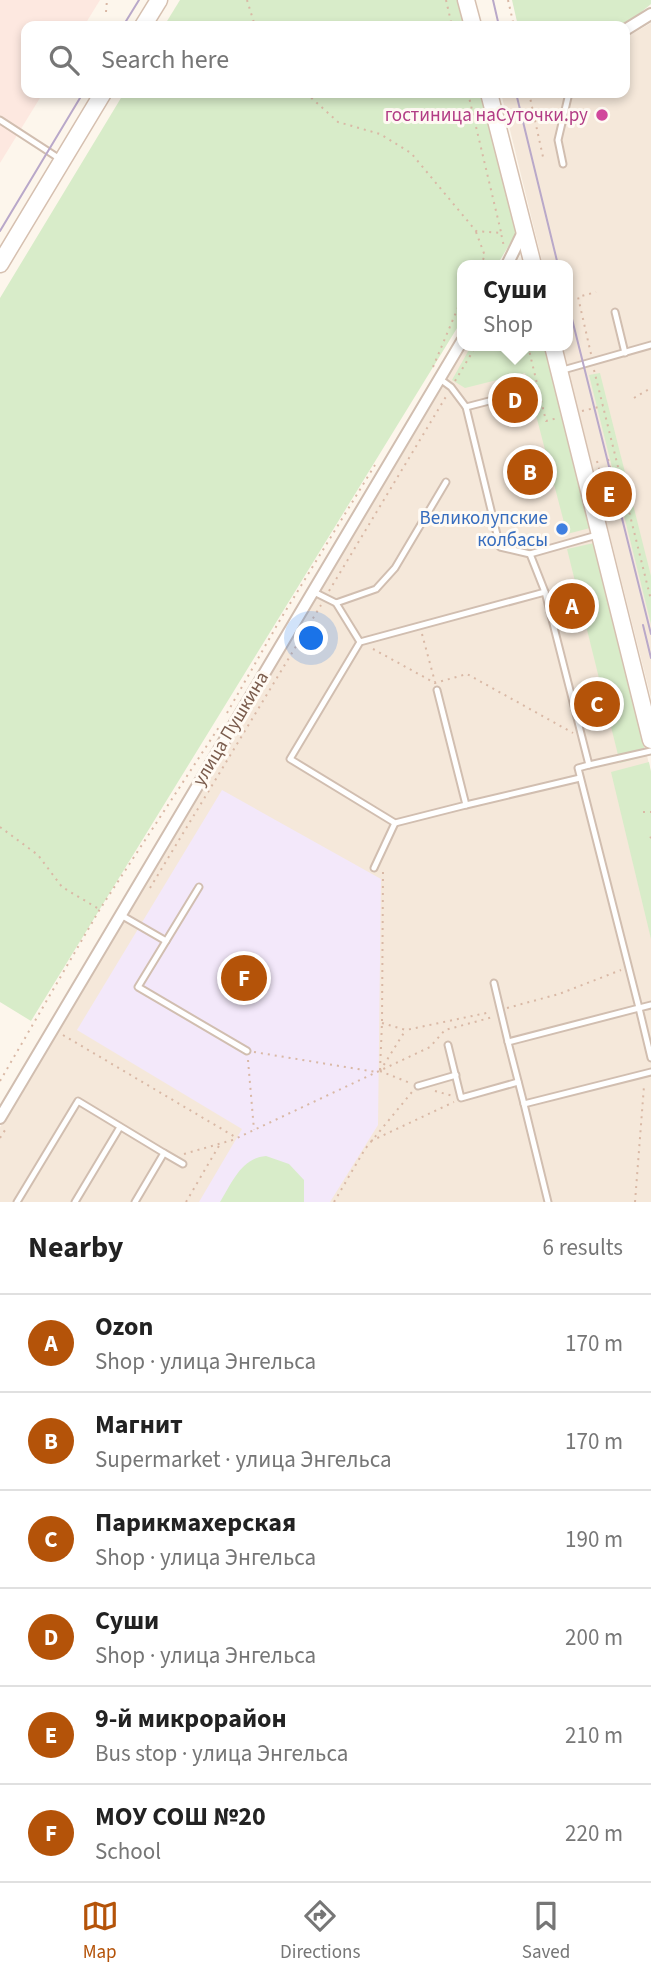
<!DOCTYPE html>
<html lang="en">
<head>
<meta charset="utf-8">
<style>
  :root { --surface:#fff; --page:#f2f2f2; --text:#222; --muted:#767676; --line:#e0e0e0; --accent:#b45309 }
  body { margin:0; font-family:"Source Sans 3",sans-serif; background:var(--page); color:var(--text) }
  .you { position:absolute; left:312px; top:639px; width:24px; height:24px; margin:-18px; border:5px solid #fff; border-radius:50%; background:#1a73e8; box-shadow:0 0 0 10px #1a73e833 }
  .badge { display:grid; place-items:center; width:46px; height:46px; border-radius:50%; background:var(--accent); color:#fff; font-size:23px; font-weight:700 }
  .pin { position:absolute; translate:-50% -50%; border:4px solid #fff; box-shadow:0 2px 7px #0006 }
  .popup { position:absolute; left:457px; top:260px; width:116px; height:91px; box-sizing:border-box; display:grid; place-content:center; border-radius:14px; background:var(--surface); filter:drop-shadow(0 2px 5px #0005); font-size:23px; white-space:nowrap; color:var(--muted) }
  .popup b { font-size:26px; color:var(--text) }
  .popup::after { content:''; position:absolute; left:50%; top:100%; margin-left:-14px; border:14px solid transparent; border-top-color:var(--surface) }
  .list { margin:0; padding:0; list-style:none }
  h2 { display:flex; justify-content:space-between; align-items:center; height:91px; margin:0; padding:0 28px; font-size:30px }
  h2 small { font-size:23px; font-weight:400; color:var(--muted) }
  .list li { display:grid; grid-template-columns:46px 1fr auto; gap:21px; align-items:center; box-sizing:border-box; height:98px; padding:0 28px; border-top:2px solid var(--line) }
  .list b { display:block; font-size:26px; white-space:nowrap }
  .list p { margin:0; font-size:23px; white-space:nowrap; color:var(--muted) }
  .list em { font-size:23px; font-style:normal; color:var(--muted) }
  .icon { flex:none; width:38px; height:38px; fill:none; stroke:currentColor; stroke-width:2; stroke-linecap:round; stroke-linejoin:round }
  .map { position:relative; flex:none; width:651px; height:1202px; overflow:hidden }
  .search { position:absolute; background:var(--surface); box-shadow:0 4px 10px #0003; left:21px; right:21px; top:21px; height:77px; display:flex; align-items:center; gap:18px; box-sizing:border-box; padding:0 24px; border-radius:14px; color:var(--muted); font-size:26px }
  .sheet { height:679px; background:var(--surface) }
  nav { display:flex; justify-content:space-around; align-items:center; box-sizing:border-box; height:98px; border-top:2px solid var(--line); background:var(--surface); font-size:19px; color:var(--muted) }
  nav a { display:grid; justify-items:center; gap:4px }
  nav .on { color:var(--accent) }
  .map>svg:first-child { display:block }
</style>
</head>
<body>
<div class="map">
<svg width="651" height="1202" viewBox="0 0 651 1202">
  <rect width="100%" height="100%" fill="#fdf6ec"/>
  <g fill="#f5e8da">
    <path d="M651 23V698L562 346H568V265H543L501 93H625V38Z"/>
    <path d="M467 346H546L651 772V1202H0V1127Z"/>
  </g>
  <path fill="#fde8e0" d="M0 0H100L84 26H26V93H43L0 163Z"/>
  <path fill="#f3e8fa" d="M222 790 381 879 378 1125 330 1202H199L242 1129 77 1030Z"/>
  <g fill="#d8ecc9">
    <path d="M180 0H458L465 26H164Z"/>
    <path d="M512 0H651V4L634 18 616 26H518Z"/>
    <path d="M124 93H481L517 232 497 265H462V320L31 1021 0 1002V298Z"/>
    <path d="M471 346H545L590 528 567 534 525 373 465 388 452 380Z"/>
    <path d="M600 373 651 576V624L589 375Z"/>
    <path d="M594 543 646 756 620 763 567 549Z"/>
    <path d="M649 762 651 772V939L611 772Z"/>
    <path d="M266 1156 289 1164 304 1180V1202H220C232 1183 241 1158 266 1156Z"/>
  </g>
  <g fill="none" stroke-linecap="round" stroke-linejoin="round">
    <defs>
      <g id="lane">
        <path d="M0 120 60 159"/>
        <path d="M563 164 558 140 569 93"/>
        <path d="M615 312 625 353"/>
        <path d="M563 370 651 345"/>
        <path d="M440 379 451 387 466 407 500 547 530 554 545 592 589 765 578 768 639 1008 508 1042 524 1104"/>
        <path d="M466 407 520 393"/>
        <path d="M530 554 597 535"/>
        <path d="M314 592 336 603 376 589 395 568 446 482"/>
        <path d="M336 603 360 642"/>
        <path d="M437 690 466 805 395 823 290 759 360 642 545 592"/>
        <path d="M589 765 651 751"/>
        <path d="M466 805 580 778"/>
        <path d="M374 868 395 823"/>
        <path d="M199 887 138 987 247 1051"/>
        <path d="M121 915 166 941"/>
        <path d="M494 983 508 1042"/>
        <path d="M651 1005 639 1008 651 1058"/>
        <path d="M448 1045 461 1098 518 1082"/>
        <path d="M418 1086 456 1075"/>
        <path d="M164 1153 183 1164"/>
        <path d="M17 1202 78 1101 164 1153 135 1202"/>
        <path d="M75 1202 120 1127"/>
        <path d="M548 1202 524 1104 651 1072"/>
      </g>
      <g id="street">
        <path d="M625 30 651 14"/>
        <path d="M507 265 524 230"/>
        <path d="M0 1118 462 341"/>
      </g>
      <g id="secondary">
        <path d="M466 0 473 26"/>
        <path d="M143 26 159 0"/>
        <path d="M489 93 533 265"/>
        <path d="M0 264 103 93"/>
        <path d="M553 346 651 740"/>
      </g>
    </defs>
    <use href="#lane" stroke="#d1beb0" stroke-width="9"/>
    <use href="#street" stroke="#d1beb0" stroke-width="14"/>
    <use href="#secondary" stroke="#d6c0b0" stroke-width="19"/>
    <g stroke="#d9b8a5" stroke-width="2" stroke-dasharray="2 5" stroke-linecap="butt">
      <path d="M247 0 255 26"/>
      <path d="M446 0 452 26"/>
      <path d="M508 0 514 26"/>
      <path d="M106 12 107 0"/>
      <path d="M306 93 338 122 380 134 411 153 476 231 501 233 504 247"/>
      <path d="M468 93 501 232"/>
      <path d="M529 93 543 157"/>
      <path d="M476 232 485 256 480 265"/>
      <path d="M528 346 546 421 558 418"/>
      <path d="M591 354 578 297 596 292"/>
      <path d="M433 367 462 298"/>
      <path d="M594 370 651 600"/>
      <path d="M455 381 476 346"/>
      <path d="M634 398 651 388"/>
      <path d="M582 411 603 406"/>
      <path d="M608 459 620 505"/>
      <path d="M597 461 609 508"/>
      <path d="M329 591 447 395"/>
      <path d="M422 634 435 682"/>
      <path d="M373 649 435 683 467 674 573 733"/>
      <path d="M227 713 280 620 375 465"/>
      <path d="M643 812H651"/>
      <path d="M0 827 38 855 62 887 99 909"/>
      <path d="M650 838 651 837"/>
      <path d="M150 888 321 605"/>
      <path d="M507 1008 559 994 621 970"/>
      <path d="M382 1023 406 1030 491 1012"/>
      <path d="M63 1035 237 1138 430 1047 445 1030 493 1017"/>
      <path d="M254 1052 376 1072"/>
      <path d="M248 1060 254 1130"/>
      <path d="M380 1070 382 1023 383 870"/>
      <path d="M380 1071 410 1083"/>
      <path d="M380 1071 405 1031"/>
      <path d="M0 1081 100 909 221 724"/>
      <path d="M435 1091 453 1096"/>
      <path d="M0 1138 7 1127"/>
      <path d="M371 1141 454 1102"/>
      <path d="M184 1154 236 1139"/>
      <path d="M186 1202 220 1144"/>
      <path d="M334 1202 365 1149 412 1092"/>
      <path d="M635 1202 644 1086"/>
    </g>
    <use href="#lane" stroke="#fff" stroke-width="5"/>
    <use href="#street" stroke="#fff" stroke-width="10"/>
    <use href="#secondary" stroke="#fff" stroke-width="16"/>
    <g stroke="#b9a8c9" stroke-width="2">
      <path d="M493 0 499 26"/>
      <path d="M123 26 139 0"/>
      <path d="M516 93 558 265"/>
      <path d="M0 231 83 93"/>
      <path d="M568 303 651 634"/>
      <path d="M643 625 651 658"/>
    </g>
  </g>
  <circle fill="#d1479c" stroke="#fffaf3" stroke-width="2.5" cx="602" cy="115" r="7"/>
  <circle fill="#3f7fe0" stroke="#fffaf3" stroke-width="2.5" cx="562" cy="529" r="7"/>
  <g text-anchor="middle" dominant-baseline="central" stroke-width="6" stroke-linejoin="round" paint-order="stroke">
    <g font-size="19" fill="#b23c85" stroke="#fffaf3" text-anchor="end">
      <text x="588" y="115">гостиница наСуточки.ру</text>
    </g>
    <g font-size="19" fill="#366cbe" stroke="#fffaf3" text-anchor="end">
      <text x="548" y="518">Великолупские<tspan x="548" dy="22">колбасы</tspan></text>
    </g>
    <g font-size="19" fill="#7a5c4d" stroke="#fffaf3">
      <text transform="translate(231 729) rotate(-59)">улица Пушкина</text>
    </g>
  </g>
</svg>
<div class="you"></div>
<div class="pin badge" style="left:572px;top:606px">A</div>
<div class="pin badge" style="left:530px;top:472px">B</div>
<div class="pin badge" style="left:597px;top:704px">C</div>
<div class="pin badge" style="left:515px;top:400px">D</div>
<div class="popup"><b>Суши</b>Shop</div>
<div class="pin badge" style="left:609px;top:494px">E</div>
<div class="pin badge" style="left:244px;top:978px">F</div>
<div class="search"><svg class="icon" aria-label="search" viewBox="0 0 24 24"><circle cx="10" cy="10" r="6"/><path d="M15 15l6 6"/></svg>Search here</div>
</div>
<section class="sheet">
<h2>Nearby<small>6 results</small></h2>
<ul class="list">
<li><span class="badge">A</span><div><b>Ozon</b><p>Shop · улица Энгельса</p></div><em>170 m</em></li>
<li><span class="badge">B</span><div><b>Магнит</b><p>Supermarket · улица Энгельса</p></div><em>170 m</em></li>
<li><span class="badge">C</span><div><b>Парикмахерская</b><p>Shop · улица Энгельса</p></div><em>190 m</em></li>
<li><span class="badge">D</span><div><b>Суши</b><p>Shop · улица Энгельса</p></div><em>200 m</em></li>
<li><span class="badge">E</span><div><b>9-й микрорайон</b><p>Bus stop · улица Энгельса</p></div><em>210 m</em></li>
<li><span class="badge">F</span><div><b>МОУ СОШ №20</b><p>School</p></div><em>220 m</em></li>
</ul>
</section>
<nav>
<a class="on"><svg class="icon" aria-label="map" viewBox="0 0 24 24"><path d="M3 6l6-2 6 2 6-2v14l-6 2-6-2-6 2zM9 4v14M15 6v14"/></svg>Map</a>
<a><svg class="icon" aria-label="directions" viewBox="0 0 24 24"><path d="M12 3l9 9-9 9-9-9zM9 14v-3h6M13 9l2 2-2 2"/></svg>Directions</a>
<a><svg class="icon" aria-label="saved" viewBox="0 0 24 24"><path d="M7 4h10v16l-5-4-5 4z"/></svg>Saved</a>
</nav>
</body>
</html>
